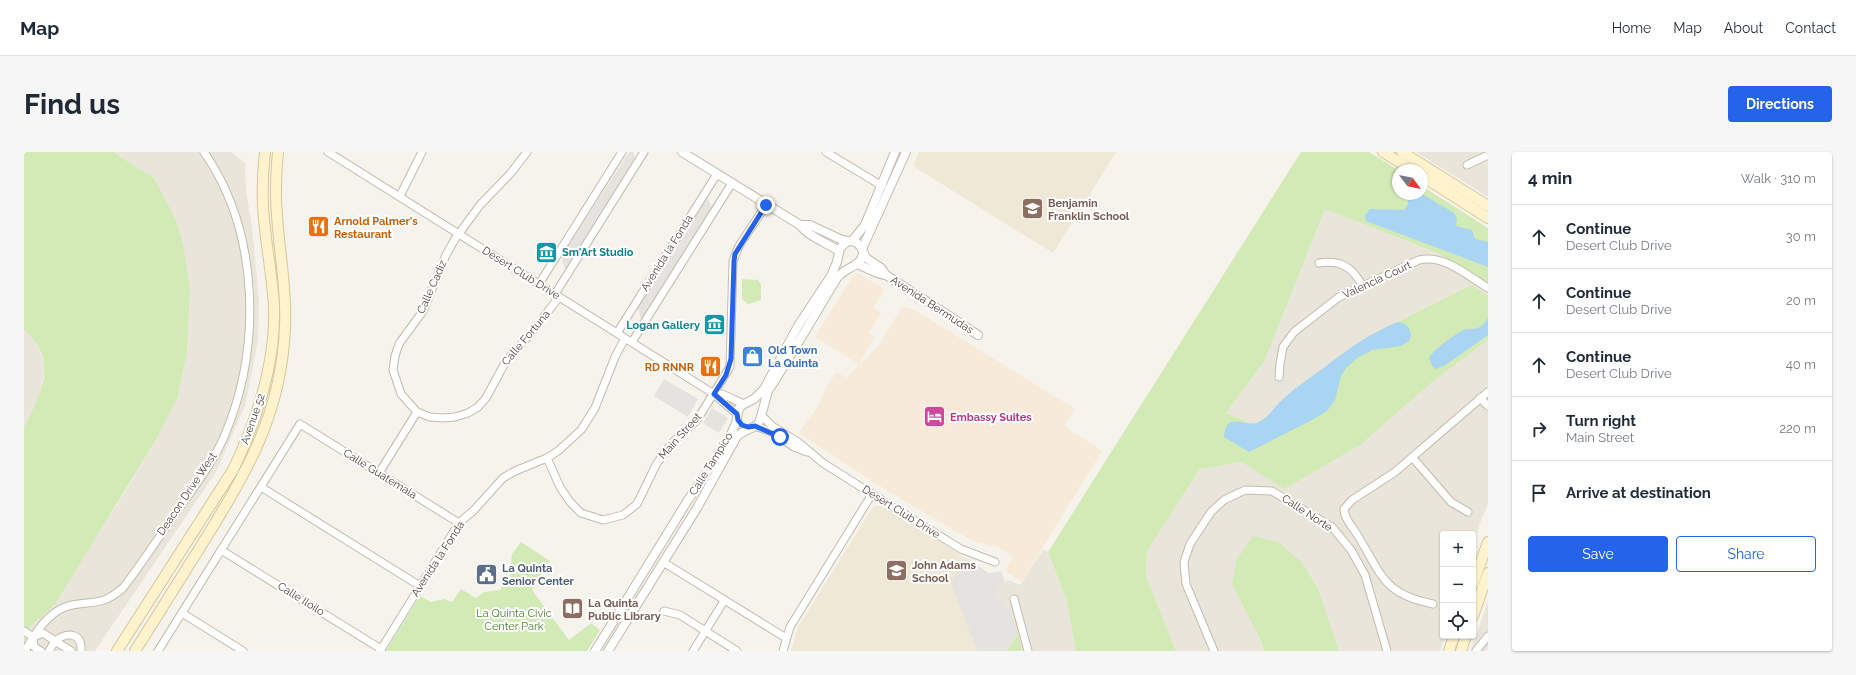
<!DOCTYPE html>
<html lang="en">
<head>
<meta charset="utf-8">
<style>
  :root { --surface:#fff; --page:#f6f6f7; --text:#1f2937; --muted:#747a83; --line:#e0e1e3; --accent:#2563eb }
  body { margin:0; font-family:Raleway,sans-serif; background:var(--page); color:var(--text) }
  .controls { position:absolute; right:12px; bottom:12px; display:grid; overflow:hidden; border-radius:4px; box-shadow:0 1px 3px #0004 }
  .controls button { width:36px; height:36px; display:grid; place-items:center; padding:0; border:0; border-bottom:1px solid var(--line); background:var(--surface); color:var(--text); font:20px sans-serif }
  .compass { position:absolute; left:1368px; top:12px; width:36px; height:36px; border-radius:50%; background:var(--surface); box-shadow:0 1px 3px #0004; rotate:122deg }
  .stop { position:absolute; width:12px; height:12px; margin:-9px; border:3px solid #2563eb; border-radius:50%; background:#fff }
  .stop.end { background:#2563eb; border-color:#fff; box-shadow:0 1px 4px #0008 }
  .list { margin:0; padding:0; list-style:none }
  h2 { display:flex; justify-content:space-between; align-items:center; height:52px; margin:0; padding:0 16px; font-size:17px }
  h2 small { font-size:13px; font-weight:400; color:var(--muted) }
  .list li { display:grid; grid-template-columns:26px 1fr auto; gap:12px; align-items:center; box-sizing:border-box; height:64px; padding:0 16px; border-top:1px solid var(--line) }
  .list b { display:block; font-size:15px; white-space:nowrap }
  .list p { margin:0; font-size:13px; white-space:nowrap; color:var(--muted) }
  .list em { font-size:13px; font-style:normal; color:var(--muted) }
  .actions { display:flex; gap:8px; padding:12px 16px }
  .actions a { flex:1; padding:9px 0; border:1px solid var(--accent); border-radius:4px; text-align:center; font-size:14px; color:var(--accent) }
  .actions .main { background:var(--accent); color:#fff }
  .icon { flex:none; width:22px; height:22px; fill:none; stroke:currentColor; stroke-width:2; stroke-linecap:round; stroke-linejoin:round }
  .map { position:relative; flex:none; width:1464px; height:499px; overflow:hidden; border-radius:4px }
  header { display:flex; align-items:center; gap:24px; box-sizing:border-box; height:56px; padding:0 20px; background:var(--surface); border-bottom:1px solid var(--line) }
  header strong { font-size:19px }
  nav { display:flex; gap:22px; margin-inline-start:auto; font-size:14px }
  .intro { display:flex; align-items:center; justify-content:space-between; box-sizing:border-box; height:96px; padding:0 24px }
  h1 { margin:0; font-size:28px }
  .button { padding:10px 18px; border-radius:4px; background:var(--accent); color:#fff; font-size:14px; font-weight:700 }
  main { display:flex; gap:24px; padding:0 24px }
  aside { flex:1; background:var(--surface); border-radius:4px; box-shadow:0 1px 3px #0004 }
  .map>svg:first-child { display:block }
</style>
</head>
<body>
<header>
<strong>Map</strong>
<nav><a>Home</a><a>Map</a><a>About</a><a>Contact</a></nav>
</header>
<div class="intro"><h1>Find us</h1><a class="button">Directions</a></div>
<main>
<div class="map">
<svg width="1464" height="499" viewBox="0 0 1464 499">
  <rect width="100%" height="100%" fill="#f6f3ec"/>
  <g fill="#eae5da">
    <path d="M89 0H207L221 11 222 39 228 74 235 148 234 188 221 254 192 320 71 499H0V490L6 475 22 460 99 343 133 286 153 247 163 202 166 136 162 114 130 26Z"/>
    <path d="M1392 0H1464V45Z"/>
    <path d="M1301 57 1411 100 1464 131V143L1447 133 1350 182 1272 237 1233 274 1202 261 1240 210Z"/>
    <path d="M0 178 7 184 15 196 21 216 15 247 0 275Z"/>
    <path d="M1464 188V352L1454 376H1455L1449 391V382H1419V468L1417 473 1419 474V484H1421L1416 499H1315L1295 439 1237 488 1240 499H1152L1122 424 1123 399 1176 317 1218 310 1408 230Z"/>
    <path d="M1019 398 1024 400 1042 446 1052 499H998L987 461 972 442 974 435 984 428 996 433Z"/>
    <path d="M1464 450V499H1446Z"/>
  </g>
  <g fill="#f7ead8">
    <path d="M834 121 861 138 849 156 857 161 845 181 851 185 835 212 791 185 830 122Z"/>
    <path d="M878 155 891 158 1051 257 1040 274 1078 299 998 430 981 419 989 405 972 394 950 390 854 333 775 281 794 254 803 234 813 220 822 226 854 194Z"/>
  </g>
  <g fill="#efe8d6">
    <path d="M895 0H1092L1029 101 889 14Z"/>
    <path d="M857 353 943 407 928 431 953 499H767L774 475 849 355Z"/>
  </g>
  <g fill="#d2eab5">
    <path d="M0 0H89L130 26 152 68 159 92 166 136 163 202 153 247 133 286 31 452 6 475 0 490V275C18 241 35 208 0 178Z"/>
    <path d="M1277 0H1345L1374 18V42H1398V34L1464 76V131L1411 100 1301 57 1240 210 1202 261 1233 274 1272 237 1350 182 1447 133 1464 143V188L1408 230 1336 293 1260 337 1218 310 1176 317 1123 399 1122 424 1152 499H1052L1042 446 1024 400Z"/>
    <path d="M718 127 734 128 737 132V148L724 152 718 147Z"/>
    <path d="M1229 384 1254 390 1278 410 1295 439 1315 499H1240L1237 488 1208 432 1213 407Z"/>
    <path d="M497 390 526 409 508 438 545 488 567 471 576 478 563 499H362L396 444 407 450 420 447 428 450 437 437 452 446 460 440 476 438 486 423 488 402Z"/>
    <path d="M994 482 998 499H983Z"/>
  </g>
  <g fill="#e5e3e0">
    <path d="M605 0H609L612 9 542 120 537 105Z"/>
    <path d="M682 43 689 58 618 171 613 153Z"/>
    <path d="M640 227 674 247 664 265 630 244Z"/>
    <path d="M688 256 704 266 695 281 679 271Z"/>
    <path d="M943 407 965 421 977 419 981 430 974 435 972 442 987 461 994 482 983 499H953L927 431Z"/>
  </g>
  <g fill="#a9d4f2">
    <path d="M1386 42H1398L1430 61 1433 66 1432 74 1448 78 1451 87 1464 90V115L1342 69 1341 63 1346 57 1380 58 1384 52V46Z"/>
    <path d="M1464 166V183L1420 214 1412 217 1408 214 1405 206C1410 198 1430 182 1440 178 1452 174 1453 182 1464 166Z"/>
    <path d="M1374 170C1384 171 1390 180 1385 189L1377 194 1348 198 1333 206 1322 216 1317 224 1311 248 1303 259 1288 268 1225 300 1200 285C1203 257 1220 277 1235 270 1245 265 1251 254 1259 247 1272 235 1287 225 1301 215 1324 197 1346 181 1374 170Z"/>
  </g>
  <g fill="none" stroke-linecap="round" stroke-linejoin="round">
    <defs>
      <g id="minor">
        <path d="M304 0 690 242 713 262"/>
        <path d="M503 0 486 22 456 53 431 87 422 103 399 159 375 192 371 204 369 218 377 242 393 260 406 265 419 266 431 265 444 261 454 255 462 246 482 209 509 179 535 145"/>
        <path d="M802 0 858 34"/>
        <path d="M1443 13 1464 3"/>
        <path d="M376 44 398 0"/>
        <path d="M1295 111C1317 108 1328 115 1338 133"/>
        <path d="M515 132 598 0"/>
        <path d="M531 142 620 0"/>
        <path d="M593 181 693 22"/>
        <path d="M608 190 708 31"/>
        <path d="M1255 225 1256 212 1259 195 1270 180 1315 145 1395 108C1420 102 1444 124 1464 136"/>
        <path d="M690 242H698L720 252"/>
        <path d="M1456 246 1464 254"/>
        <path d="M738 264 748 274 774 290 799 311 848 342 937 397 971 410"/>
        <path d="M731 274 750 281 770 295 783 300"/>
        <path d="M1388 305 1427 350 1444 360"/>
        <path d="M523 306 536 335 546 350 557 361 579 368 599 363 613 352 633 311 648 291 673 268 706 215 709 109 715 94 742 53"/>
        <path d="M355 321 393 260"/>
        <path d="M237 335 396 434"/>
        <path d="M197 398 357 497"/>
        <path d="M639 410 762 486"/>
        <path d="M990 447 1004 499"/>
        <path d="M1409 452C1359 442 1358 423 1334 384 1329 375 1320 367 1320 357L1328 348 1371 320 1464 240"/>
        <path d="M640 459 656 463 713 499"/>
        <path d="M158 461 219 499"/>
        <path d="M0 479 9 485 19 481 31 489C43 480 58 480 57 499"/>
        <path d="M9 485 10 495 17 499"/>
        <path d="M1 499C11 480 26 457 48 453 72 449 79 453 99 436 118 411 135 385 153 359 170 335 188 312 200 285 238 196 236 81 180 0"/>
        <path d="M25 499 31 489 47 499"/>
        <path d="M134 499 276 272 435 371"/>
        <path d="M356 499 435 371 450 358 479 326 491 319 523 306 534 299 557 278 571 256 591 205 601 186"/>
        <path d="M669 499 700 449"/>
        <path d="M759 499 766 475 848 342"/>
        <path d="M1190 499 1162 432 1160 410 1166 392 1187 360 1200 348 1221 338 1248 339 1308 375 1327 398 1341 423 1363 499"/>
        <path d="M1452 499 1464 484"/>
      </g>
      <g id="tertiary">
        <path d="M658 0 776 73C784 84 803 91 815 99"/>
        <path d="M776 73H786L818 88 832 90 837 95 842 106 857 116 862 123 954 183"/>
        <path d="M828 89 841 73 871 0"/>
        <path d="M838 97 882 0"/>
        <path d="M832 112C843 115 851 122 862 123"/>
        <path d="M571 499 664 348 704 289 712 271 715 256 720 252 730 247 740 237 774 174 807 124 813 110 816 96 824 89"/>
        <path d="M584 499 673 356 713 284C721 278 727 277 733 273 737 270 741 247 744 239 768 202 790 164 813 126 820 115 839 115 839 100"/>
      </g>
      <g id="secondary">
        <path d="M1359 0 1388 18"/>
        <path d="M1378 0 1464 54"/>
        <path d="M1398 24 1464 66"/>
        <path d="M1449 432 1464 390"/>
        <path d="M1449 464 1464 421"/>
        <path d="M93 499 209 318C233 268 252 211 250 154 248 121 241 88 239 55 238 36 239 18 241 0"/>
        <path d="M111 499C133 464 155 429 177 394 222 321 258 263 261 174 263 136 255 101 253 63 251 42 252 21 254 0"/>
        <path d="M1425 499 1430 484"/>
        <path d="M1437 499 1442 484"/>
      </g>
    </defs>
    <use href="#minor" stroke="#c2bbae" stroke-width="9"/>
    <use href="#tertiary" stroke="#c2bbae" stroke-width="10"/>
    <use href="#secondary" stroke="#d6c79b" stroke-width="12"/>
    <use href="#minor" stroke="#fff" stroke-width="7"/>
    <use href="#tertiary" stroke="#fff" stroke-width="8"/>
    <use href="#secondary" stroke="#fff3cd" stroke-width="10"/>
  </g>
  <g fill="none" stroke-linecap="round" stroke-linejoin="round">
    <path stroke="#2563eb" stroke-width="5" d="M742 53 711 102 710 109 707 207 702 223 690 242 713 262 714 268 718 273 724 275 731 274 756 285"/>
  </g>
  <defs>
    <symbol id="school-square" viewBox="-11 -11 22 22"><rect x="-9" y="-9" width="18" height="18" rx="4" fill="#8d6e63" stroke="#fff"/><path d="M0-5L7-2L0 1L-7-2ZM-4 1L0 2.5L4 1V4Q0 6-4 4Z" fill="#fff"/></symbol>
    <symbol id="restaurant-square" viewBox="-11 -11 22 22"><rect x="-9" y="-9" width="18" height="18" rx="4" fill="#e8710a" stroke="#fff"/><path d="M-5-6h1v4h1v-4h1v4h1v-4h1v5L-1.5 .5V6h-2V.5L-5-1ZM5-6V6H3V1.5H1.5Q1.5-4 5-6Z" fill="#fff"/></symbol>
    <symbol id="museum-square" viewBox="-11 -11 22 22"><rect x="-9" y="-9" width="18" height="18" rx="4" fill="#0f9aa8" stroke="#fff"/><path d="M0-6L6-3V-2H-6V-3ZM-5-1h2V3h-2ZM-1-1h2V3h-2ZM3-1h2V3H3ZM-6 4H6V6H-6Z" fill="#fff"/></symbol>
    <symbol id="shop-square" viewBox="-11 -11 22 22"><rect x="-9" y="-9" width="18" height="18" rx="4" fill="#3f7fe0" stroke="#fff"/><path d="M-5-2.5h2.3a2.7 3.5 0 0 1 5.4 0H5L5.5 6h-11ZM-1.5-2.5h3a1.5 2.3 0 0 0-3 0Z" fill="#fff"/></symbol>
    <symbol id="hotel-square" viewBox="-11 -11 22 22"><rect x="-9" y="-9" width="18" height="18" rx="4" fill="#d1479c" stroke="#fff"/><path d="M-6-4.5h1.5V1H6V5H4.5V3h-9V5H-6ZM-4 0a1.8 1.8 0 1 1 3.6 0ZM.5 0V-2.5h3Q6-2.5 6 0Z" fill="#fff"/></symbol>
    <symbol id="civic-square" viewBox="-11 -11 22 22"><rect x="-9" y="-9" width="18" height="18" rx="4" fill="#5c6f8a" stroke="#fff"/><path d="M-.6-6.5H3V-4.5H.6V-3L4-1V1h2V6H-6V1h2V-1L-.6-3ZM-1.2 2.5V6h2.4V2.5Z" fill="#fff"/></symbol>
    <symbol id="library-square" viewBox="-11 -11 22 22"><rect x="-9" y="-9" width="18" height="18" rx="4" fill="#8d6e63" stroke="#fff"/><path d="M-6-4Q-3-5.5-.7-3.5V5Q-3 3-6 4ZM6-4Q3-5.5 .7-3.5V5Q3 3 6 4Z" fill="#fff"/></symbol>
  </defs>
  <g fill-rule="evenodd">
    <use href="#school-square" x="996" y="44" width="25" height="25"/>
    <use href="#restaurant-square" x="282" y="62" width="25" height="25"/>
    <use href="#museum-square" x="510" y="88" width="25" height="25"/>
    <use href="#museum-square" x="678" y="160" width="25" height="25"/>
    <use href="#shop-square" x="716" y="192" width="25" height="25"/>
    <use href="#restaurant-square" x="674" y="202" width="25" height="25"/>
    <use href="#hotel-square" x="898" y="252" width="25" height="25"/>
    <use href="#school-square" x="860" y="406" width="25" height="25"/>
    <use href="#civic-square" x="450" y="410" width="25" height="25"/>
    <use href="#library-square" x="536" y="444" width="25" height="25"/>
  </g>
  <g text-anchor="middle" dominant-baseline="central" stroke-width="4" stroke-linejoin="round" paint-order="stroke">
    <g font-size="11" font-weight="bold" fill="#785e54" stroke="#fff" text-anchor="start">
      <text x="1024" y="51">Benjamin<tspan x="1024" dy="13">Franklin School</tspan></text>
      <text x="888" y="413">John Adams<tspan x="888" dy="13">School</tspan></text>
      <text x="564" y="451">La Quinta<tspan x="564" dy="13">Public Library</tspan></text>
    </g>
    <g font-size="11" font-weight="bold" fill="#c56008" stroke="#fff" text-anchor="start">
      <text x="310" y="69">Arnold Palmer's<tspan x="310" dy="13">Restaurant</tspan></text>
      <text x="670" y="215" text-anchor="end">RD RNNR</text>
    </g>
    <g font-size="11" font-weight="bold" fill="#0d838f" stroke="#fff" text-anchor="start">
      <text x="538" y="100">Sm'Art Studio</text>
      <text x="676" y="173" text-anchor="end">Logan Gallery</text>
    </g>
    <g font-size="11" fill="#4b4439" stroke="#fff">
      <text transform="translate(643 101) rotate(-58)">Avenida la Fonda</text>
      <text transform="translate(497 121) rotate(32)">Desert Club Drive</text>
      <text transform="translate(1353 128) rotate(-25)">Valencia Court</text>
      <text transform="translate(408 135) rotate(-66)">Calle Cadiz</text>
      <text transform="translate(908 153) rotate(33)">Avenida Bermudas</text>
      <text transform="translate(502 186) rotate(-50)">Calle Fortuna</text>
      <text transform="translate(229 267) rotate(-71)">Avenue 52</text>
      <text transform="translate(656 284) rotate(-48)">Main Street</text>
      <text transform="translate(687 312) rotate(-58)">Calle Tampico</text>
      <text transform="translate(356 322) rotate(32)">Calle Guatemala</text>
      <text transform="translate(163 342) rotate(-56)">Deacon Drive West</text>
      <text transform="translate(877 360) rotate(32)">Desert Club Drive</text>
      <text transform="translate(1283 361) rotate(33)">Calle Norte</text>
      <text transform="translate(414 407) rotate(-57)">Avenida la Fonda</text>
      <text transform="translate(277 447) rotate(32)">Calle Iloilo</text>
    </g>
    <g font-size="11" font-weight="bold" fill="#366cbe" stroke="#fff" text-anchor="start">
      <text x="744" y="198">Old Town<tspan x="744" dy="13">La Quinta</tspan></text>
    </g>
    <g font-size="11" font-weight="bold" fill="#b23c85" stroke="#fff" text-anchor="start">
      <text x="926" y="265">Embassy Suites</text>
    </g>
    <g font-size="11" font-weight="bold" fill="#4e5e75" stroke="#fff" text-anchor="start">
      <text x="478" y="416">La Quinta<tspan x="478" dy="13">Senior Center</tspan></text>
    </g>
    <g font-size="11" fill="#4a7f2a" stroke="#fff">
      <text x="490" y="461">La Quinta Civic<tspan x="490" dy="13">Center Park</tspan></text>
    </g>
  </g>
</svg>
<div class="controls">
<button>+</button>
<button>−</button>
<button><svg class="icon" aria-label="locate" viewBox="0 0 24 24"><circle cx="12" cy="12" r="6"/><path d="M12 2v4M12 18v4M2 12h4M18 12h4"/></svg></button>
</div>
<svg class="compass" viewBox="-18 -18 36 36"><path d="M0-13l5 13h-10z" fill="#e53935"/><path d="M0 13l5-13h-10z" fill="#747a83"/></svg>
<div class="stop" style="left:756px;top:285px"></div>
<div class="stop end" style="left:742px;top:53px"></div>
</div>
<aside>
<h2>4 min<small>Walk · 310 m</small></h2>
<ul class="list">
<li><svg class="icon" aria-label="ahead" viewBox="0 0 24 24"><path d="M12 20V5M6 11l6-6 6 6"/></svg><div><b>Continue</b><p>Desert Club Drive</p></div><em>30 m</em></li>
<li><svg class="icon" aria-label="ahead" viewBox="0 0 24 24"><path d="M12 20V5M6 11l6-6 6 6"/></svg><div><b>Continue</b><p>Desert Club Drive</p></div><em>20 m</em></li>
<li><svg class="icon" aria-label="ahead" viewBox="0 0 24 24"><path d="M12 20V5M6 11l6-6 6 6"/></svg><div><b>Continue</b><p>Desert Club Drive</p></div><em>40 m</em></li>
<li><svg class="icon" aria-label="right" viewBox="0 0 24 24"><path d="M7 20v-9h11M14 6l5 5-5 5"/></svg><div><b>Turn right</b><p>Main Street</p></div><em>220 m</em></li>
<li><svg class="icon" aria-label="arrive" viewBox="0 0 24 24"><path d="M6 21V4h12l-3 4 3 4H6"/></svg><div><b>Arrive at destination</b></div></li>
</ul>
<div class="actions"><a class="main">Save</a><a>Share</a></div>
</aside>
</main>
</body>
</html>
